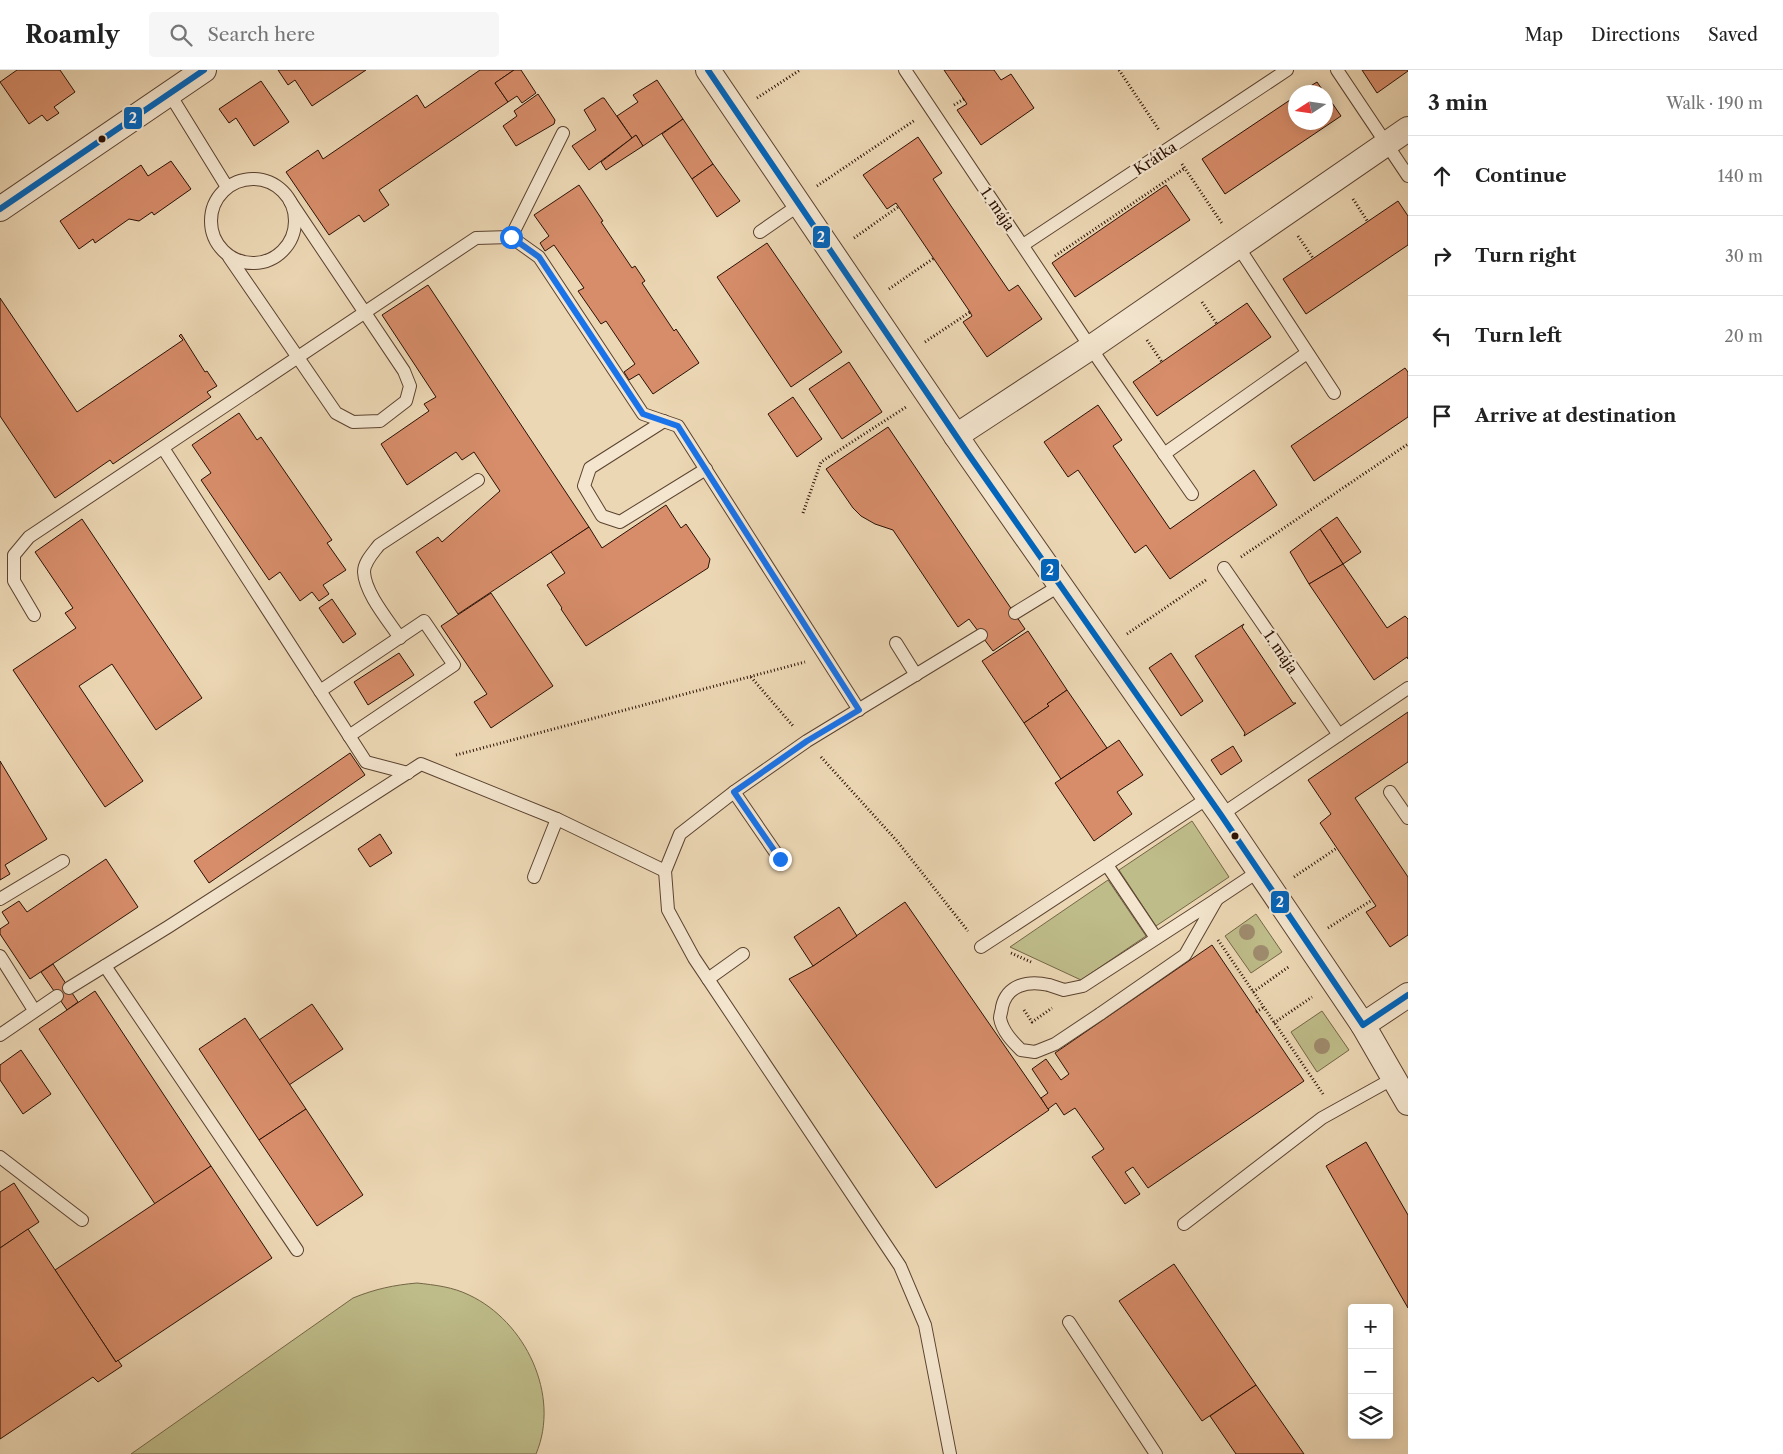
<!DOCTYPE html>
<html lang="en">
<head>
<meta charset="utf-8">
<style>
  :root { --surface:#fff; --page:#f6f6f6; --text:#222; --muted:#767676; --line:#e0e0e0 }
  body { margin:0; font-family:"Libre Caslon Text",serif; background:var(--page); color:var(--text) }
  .controls { position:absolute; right:15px; bottom:15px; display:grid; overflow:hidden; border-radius:5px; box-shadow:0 2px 12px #0003 }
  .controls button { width:45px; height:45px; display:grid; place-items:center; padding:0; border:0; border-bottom:1px solid var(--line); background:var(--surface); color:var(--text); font:25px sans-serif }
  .compass { position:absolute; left:1288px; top:15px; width:45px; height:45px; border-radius:50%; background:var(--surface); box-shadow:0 2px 12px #0003; rotate:258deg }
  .stop { position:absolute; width:15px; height:15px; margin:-11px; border:4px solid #1a73e8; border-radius:50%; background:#fff }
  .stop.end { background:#1a73e8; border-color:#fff; box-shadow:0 1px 5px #0008 }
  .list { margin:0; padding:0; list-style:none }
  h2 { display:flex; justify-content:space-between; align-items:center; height:65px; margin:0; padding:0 20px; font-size:21px }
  h2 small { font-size:16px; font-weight:400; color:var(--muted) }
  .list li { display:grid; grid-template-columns:32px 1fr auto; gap:15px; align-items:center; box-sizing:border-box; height:80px; padding:0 20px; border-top:1px solid var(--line) }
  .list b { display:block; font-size:19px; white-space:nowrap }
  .list em { font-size:16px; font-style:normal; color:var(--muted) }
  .icon { flex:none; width:28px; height:28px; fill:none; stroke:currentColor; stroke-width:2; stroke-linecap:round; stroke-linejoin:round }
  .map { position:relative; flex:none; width:1408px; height:1384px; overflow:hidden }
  header { display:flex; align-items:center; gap:30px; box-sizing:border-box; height:70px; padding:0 25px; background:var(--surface); border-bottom:1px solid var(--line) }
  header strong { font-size:24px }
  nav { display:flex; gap:28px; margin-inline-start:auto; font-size:18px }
  .search { width:350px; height:45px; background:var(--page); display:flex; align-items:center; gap:12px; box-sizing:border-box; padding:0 18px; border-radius:5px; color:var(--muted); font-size:19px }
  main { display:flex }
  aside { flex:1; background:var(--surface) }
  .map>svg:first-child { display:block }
</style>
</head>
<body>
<header>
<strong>Roamly</strong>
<div class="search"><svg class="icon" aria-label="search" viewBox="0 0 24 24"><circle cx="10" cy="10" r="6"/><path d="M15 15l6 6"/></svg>Search here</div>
<nav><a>Map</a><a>Directions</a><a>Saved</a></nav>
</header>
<main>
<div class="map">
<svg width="1408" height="1384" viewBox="0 0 1408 1384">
  <rect width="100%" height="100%" fill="#ecd7b4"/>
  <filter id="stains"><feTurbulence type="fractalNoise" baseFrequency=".004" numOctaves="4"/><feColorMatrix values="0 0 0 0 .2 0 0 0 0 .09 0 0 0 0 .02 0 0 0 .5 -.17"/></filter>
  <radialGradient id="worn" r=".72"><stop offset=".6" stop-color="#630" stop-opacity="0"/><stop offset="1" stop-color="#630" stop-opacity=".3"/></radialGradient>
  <g fill="#bebc89" stroke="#746646">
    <path d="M1192 751 1229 807 1156 856 1119 800Z"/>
    <path d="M1108 810 1146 866 1081 910 1010 877Z"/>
    <path d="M1256 844 1282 882 1251 903 1225 866Z"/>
    <path d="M1322 941 1349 980 1317 1002 1291 962Z"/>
    <path d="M417 1213C435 1215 453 1217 469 1225 525 1251 561 1325 536 1384H131L353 1228C375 1219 394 1215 417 1213Z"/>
  </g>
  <g fill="#d78d6a" stroke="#2b1004">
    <path d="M17 0H60L75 22 54 37 59 43 47 51 42 45 29 54 0 12Z"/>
    <path d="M278 0H366L312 36 295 10 288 15Z"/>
    <path d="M480 0H514L495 13 508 32 379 120 389 135 364 152 359 145 329 165 286 102 318 80 323 89 417 25 425 38Z"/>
    <path d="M514 0H521L536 23 522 33 517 26 508 32 495 13Z"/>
    <path d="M944 0H994L1001 10 1011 4 1034 38 981 75 957 40 967 34Z"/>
    <path d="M1362 0H1408V1L1377 23Z"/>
    <path d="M657 10 683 49 643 76 636 65 632 68 617 46 638 32 633 25Z"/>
    <path d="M261 11 289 52 254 76 236 48 229 53 219 39Z"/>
    <path d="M1317 12 1324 22H1301Z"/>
    <path d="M538 24 555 50 554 54 516 76 503 56 517 46 514 41Z"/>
    <path d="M1326 24 1341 46 1225 124 1202 89 1296 26V52H1326Z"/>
    <path d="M602 28H604L632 68 589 100 572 76 596 60 584 40Z"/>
    <path d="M683 49 713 94 692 109 662 64Z"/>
    <path d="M636 65 643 76 606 100 601 92Z"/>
    <path d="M918 67 942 103 933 109 951 136 1009 221 1018 215 1042 249 987 287 963 252 972 246 970 242 896 133 887 139 863 105Z"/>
    <path d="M171 91 191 119 154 145 152 142 139 151 129 149 95 173 93 169 79 179 60 151 141 95 148 106Z"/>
    <path d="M713 94 740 131 717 147 692 109Z"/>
    <path d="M579 115 603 151 601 152 632 198 635 196 645 211 642 213 674 261 676 259 699 293 653 324 639 304 629 310 624 302 635 294 606 251 601 254 578 221 584 218 554 175 545 181 540 173 549 166 534 145Z"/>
    <path d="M1166 115 1190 150 1075 227 1052 193Z"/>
    <path d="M1398 131 1408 146V175L1306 244 1283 209Z"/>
    <path d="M767 173 842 282 791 317 717 207Z"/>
    <path d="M428 215 589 457 458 544 416 482 438 467 442 472 500 421 474 382 462 390 456 382 407 415 381 374 429 341 424 334 436 327 382 245Z"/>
    <path d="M0 228 77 342 183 270 179 266 181 264 205 302 207 301 217 316 207 322 211 327 113 394 110 390 55 428 0 346Z"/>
    <path d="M1247 233 1271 267 1157 346 1133 312Z"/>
    <path d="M849 292 882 342 842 369 809 319Z"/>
    <path d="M1405 298 1408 302V347L1314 411 1291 376Z"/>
    <path d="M793 327 822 369 797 387 768 344Z"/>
    <path d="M1098 335 1122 370 1113 376 1170 459 1254 400 1277 435 1170 509 1146 475 1135 483 1078 400 1068 407 1044 372Z"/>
    <path d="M239 343 257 370 261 367 332 470 327 473 346 500 323 515 329 524 319 531 312 522 300 531 280 502 269 510 201 410 211 403 192 375Z"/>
    <path d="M888 357 1025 559 993 581 969 549 958 557 893 460 875 454 861 446 853 438 826 399Z"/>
    <path d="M666 435 681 458 686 454 710 489 708 498 586 576 561 539 562 538 547 515 565 503 551 482 589 457 602 478Z"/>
    <path d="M1337 447 1361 482 1343 494 1320 459Z"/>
    <path d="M82 449 202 628 156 660 112 594 79 616 143 711 105 737 13 600 76 558 65 543 73 538 35 482Z"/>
    <path d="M1320 459 1343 494 1309 514 1290 482Z"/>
    <path d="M1343 494 1387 558 1405 546 1408 549V589L1407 587 1374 610 1309 514Z"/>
    <path d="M491 523 553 616 491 658 474 632 487 624 441 556Z"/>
    <path d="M332 529 356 564 343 573 319 538Z"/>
    <path d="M1244 554 1242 557 1293 633H1296L1244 666 1245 663 1195 586Z"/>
    <path d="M1028 561 1067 620 1047 634 1049 636 1024 653 982 591Z"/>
    <path d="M399 583 414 605 368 635 354 612Z"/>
    <path d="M1171 583 1203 631 1181 646 1149 598Z"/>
    <path d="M1067 620 1107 678 1061 709 1024 653 1049 636 1047 634Z"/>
    <path d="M1408 642V692L1355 728 1408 807V865L1390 877 1366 842 1376 836 1320 753 1331 744 1308 710Z"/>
    <path d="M1119 670 1143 705 1117 722 1132 744 1094 771 1055 713Z"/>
    <path d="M1233 676 1242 691 1221 705 1211 690Z"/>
    <path d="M350 683 365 705 209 813 194 791Z"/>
    <path d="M0 691 47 769 5 795 10 804 0 810Z"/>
    <path d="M380 764 392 783 370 797 358 779Z"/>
    <path d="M106 789 138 837 30 909 0 864V859L9 853 2 842 19 831 27 842Z"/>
    <path d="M905 832 1049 1040 936 1118 789 909 813 896Z"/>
    <path d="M839 837 857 866 813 896 794 867Z"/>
    <path d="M1212 875 1304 1011 1148 1118 1133 1097 1125 1102 1140 1124 1125 1134 1092 1087 1104 1079 1075 1038 1064 1045 1056 1033 1048 1039 1041 1028 1048 1023 1032 999 1046 989 1061 1010 1069 1004 1055 983Z"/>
    <path d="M53 894 78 932 67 940 41 902Z"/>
    <path d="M95 921 211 1096 155 1134 39 959Z"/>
    <path d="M312 934 343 979 289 1015 259 970Z"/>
    <path d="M245 948 306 1039 259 1070 199 979Z"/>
    <path d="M21 980 51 1024 23 1044 0 1010V995Z"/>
    <path d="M306 1039 363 1125 317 1156 259 1070Z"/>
    <path d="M1366 1072 1408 1145V1238L1326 1096Z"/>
    <path d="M211 1096 272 1188 116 1292 55 1200Z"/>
    <path d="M14 1113 39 1152 0 1178V1122Z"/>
    <path d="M28 1159 116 1292 118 1290 122 1296 98 1312 93 1307 0 1369V1178Z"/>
    <path d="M1174 1194 1256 1315 1202 1351 1119 1231Z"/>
    <path d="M1256 1315 1304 1384H1236L1210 1346Z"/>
  </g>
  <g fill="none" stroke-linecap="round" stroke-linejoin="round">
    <defs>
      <g id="lane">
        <path d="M905 0 1101 293 1192 424"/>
        <path d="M1337 0 1408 106"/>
        <path d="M169 23 227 117"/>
        <circle cx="253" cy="151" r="42"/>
        <path d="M760 162 799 135"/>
        <path d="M511 167 563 63"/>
        <path d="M1023 175 1287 0"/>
        <path d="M1237 175 1334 323"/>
        <path d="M229 187 336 343 353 352 380 351 406 331 410 316 404 301 290 131"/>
        <path d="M664 351 590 398 584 416 602 446 620 452 706 399"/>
        <path d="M163 378 366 692 408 703"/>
        <path d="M1164 384 1307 283"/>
        <path d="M1224 498 1339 665"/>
        <path d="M1015 543 1059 516"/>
        <path d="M34 545 14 511V485L29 467 476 168 511 167 539 187 643 344 678 356 859 640"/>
        <path d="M400 568C388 550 365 523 364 502 364 492 373 483 379 475L478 410"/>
        <path d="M896 573 916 605"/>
        <path d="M320 621 424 551 454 595 349 666"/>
        <path d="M734 722 780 789"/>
        <path d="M1390 722 1408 748"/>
        <path d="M1221 745 1408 618"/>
        <path d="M1107 795 1156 868"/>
        <path d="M534 807 557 749"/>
        <path d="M0 829 63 791"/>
        <path d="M1217 829 1259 801"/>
        <path d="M981 877 1208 728"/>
        <path d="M0 886 34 940"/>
        <path d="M105 896 297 1180"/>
        <path d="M708 909 743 884"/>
        <path d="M1049 915 1064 920 1083 916 1217 829 1185 885 1100 944"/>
        <path d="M69 918 168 857 421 694 557 749 665 801"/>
        <path d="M0 965 57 926"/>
        <path d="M0 1087 82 1150"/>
        <path d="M1184 1154 1322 1048 1394 1008"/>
        <path d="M1069 1252 1156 1384"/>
        <path d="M950 1384 925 1255 900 1196 694 888 668 840 665 801 680 764 734 722 807 671 981 565"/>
      </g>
      <g id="street">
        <path d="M708 0 969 385 1221 745 1363 955 1408 1033"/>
        <path d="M0 139 204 0"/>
        <path d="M956 366 1090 278 1408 59"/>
        <path d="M1363 955 1408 925"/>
      </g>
    </defs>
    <use href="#lane" stroke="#5b4230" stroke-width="14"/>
    <use href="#street" stroke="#5b4230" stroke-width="26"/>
    <g stroke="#2b1004" stroke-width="3" stroke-dasharray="1 2.5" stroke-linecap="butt">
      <path d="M1119 0 1159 60"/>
      <path d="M757 28 800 0"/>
      <path d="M954 35 964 29"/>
      <path d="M1182 94 1223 155"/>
      <path d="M817 116 915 50"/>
      <path d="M1353 129 1368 152"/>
      <path d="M1298 166 1313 188"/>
      <path d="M854 168 898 137"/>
      <path d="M1055 186 1185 98"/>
      <path d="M889 219 934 188"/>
      <path d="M1202 232 1217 254"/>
      <path d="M1147 270 1162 292"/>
      <path d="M925 272 970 242"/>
      <path d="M803 443 821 392 906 337"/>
      <path d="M1241 487 1408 374"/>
      <path d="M1127 564 1206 510"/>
      <path d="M751 607 793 656"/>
      <path d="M456 685 805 592"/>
      <path d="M821 687 897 771 968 861"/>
      <path d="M1294 807 1337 778"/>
      <path d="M1328 858 1372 830"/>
      <path d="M1218 870 1323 1024"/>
      <path d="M1011 883 1031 892"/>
      <path d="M1253 922 1290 896"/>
      <path d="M1024 940 1032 952 1052 938"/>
      <path d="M1256 942 1264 937"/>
      <path d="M1274 953 1312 927"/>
    </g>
    <use href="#lane" stroke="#f3e5ce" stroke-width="12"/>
    <use href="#street" stroke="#f3e5ce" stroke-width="24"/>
    <defs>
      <path id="lane-bridge" d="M1049 915C1028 910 1007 915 1002 937 1002 940 1000 945 1000 948 1002 961 1013 972 1021 980L1035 982 1055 974 1100 944"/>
    </defs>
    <use href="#lane-bridge" stroke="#5b4230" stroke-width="14" stroke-linecap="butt"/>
    <use href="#lane-bridge" stroke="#f3e5ce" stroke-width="12"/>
    <defs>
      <g id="bus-1">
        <path d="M708 0 969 385 1221 745 1363 955 1408 925"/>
        <path d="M0 139 204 0"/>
      </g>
    </defs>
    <use href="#bus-1" stroke="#f3e5ce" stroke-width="10"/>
    <use href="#bus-1" stroke="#0065bd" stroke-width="6"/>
  </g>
  <g fill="#9e8b6d">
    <circle cx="1247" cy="862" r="8"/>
    <circle cx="1261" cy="883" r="8"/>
    <circle cx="1322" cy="976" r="8"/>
  </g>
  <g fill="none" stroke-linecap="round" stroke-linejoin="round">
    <path stroke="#1a73e8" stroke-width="6" d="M511 167 539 187 643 344 678 356 859 640 807 671 734 722 780 789"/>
  </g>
  <g fill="#2b1004" stroke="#f3e5ce" stroke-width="2">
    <circle cx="102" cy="69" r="4.5"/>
    <circle cx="1235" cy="766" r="4.5"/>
  </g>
  <g text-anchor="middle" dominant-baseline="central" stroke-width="4.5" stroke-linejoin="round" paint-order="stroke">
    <g font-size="15" fill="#2b1004" stroke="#f3e5ce">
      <text transform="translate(1155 88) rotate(-33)">Krátka</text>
      <text transform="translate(998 139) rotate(56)">1. mája</text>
      <text transform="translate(1281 582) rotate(56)">1. mája</text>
    </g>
  </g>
  <g stroke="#f3e5ce" stroke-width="2">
    <rect x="123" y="36" width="20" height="24" rx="5" fill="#0065bd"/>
    <rect x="812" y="155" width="19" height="24" rx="5" fill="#0065bd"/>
    <rect x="1040" y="488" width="20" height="24" rx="5" fill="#0065bd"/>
    <rect x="1270" y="820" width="20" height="24" rx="5" fill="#0065bd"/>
  </g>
  <g font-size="14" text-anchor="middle" font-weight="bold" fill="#fff">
    <text x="133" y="53">2</text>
    <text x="821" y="172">2</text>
    <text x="1050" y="505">2</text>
    <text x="1280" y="837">2</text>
  </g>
  <rect width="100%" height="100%" filter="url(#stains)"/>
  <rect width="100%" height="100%" fill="url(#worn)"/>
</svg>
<div class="controls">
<button>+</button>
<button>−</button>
<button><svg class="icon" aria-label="layers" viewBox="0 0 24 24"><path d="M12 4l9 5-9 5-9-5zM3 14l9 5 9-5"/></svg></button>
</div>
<svg class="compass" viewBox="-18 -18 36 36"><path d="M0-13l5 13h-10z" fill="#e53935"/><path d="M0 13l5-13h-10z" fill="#767676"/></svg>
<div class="stop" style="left:511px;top:167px"></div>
<div class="stop end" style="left:780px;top:789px"></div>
</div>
<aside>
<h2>3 min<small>Walk · 190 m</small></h2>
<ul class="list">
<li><svg class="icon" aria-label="ahead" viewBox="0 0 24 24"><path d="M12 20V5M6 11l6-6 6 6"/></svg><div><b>Continue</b></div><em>140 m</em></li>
<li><svg class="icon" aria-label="right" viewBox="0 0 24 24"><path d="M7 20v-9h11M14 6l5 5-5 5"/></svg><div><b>Turn right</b></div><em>30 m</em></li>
<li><svg class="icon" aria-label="left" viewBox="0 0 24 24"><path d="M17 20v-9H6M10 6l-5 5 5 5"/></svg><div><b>Turn left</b></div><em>20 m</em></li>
<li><svg class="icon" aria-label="arrive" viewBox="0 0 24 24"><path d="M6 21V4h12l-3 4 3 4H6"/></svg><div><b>Arrive at destination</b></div></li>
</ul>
</aside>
</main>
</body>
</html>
